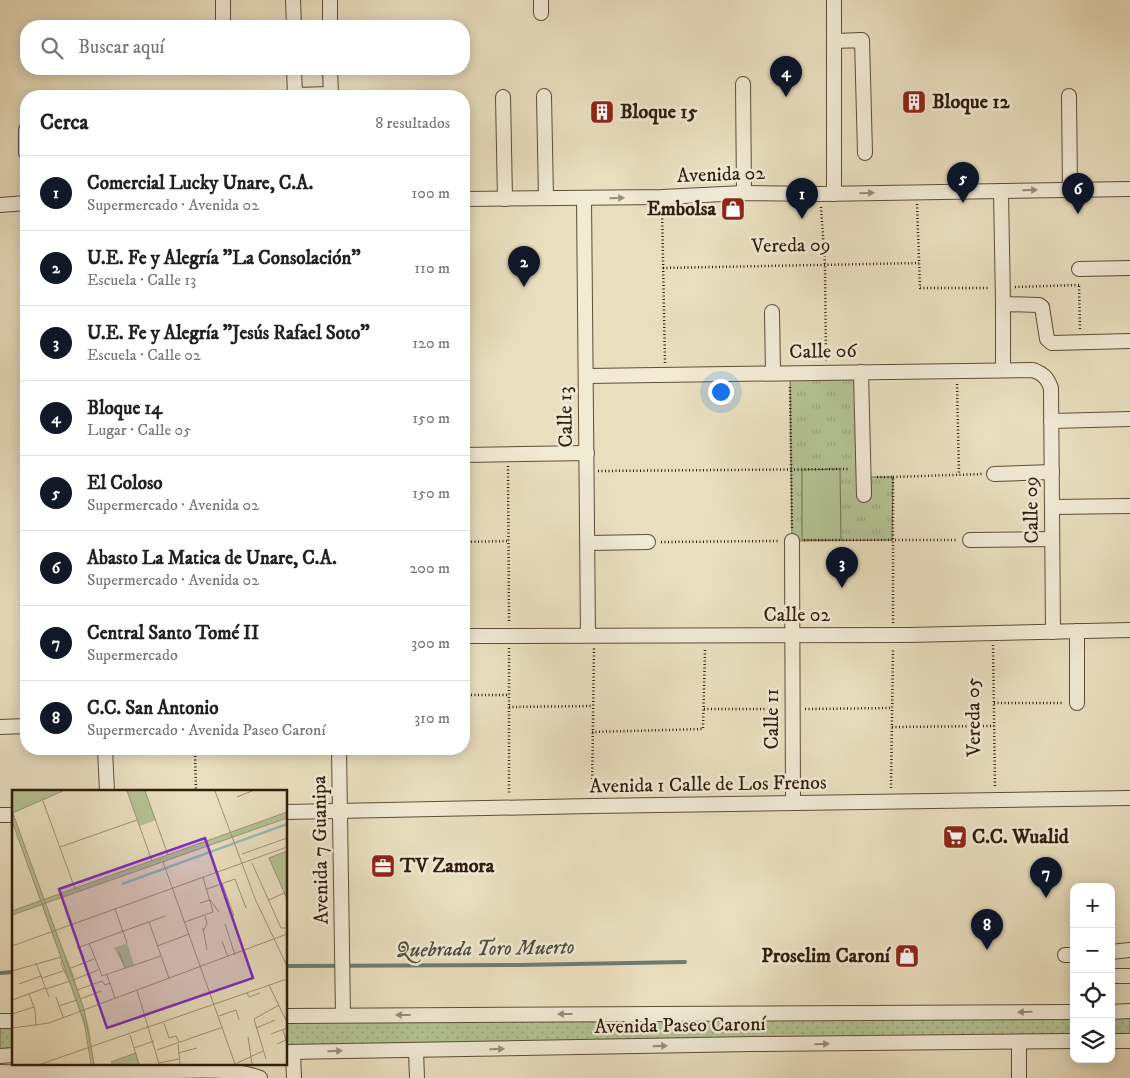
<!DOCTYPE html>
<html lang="es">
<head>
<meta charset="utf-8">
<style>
  :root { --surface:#fff; --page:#f6f6f6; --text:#202124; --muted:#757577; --line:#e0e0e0; --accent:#111827 }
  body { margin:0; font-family:"IM FELL DW Pica",serif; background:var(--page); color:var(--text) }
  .controls { position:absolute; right:15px; bottom:15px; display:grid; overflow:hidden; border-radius:10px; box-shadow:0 2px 12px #0003 }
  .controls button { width:45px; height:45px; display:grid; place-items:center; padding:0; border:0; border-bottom:1px solid var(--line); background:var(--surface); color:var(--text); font:25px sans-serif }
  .you { position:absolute; left:720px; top:391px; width:18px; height:18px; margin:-12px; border:4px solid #fff; border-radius:50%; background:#1a73e8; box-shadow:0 0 0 8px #1a73e833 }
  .badge { display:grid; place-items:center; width:32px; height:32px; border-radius:50%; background:var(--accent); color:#fff; font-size:16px; font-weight:700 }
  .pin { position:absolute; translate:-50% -41px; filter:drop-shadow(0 1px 2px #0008) }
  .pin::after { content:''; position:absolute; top:26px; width:18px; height:15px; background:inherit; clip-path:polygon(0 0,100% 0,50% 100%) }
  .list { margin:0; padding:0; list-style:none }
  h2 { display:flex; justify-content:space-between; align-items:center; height:65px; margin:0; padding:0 20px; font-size:21px }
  h2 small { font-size:16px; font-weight:400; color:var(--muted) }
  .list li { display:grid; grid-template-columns:32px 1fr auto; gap:15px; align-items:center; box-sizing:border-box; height:75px; padding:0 20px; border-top:1px solid var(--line) }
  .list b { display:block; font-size:19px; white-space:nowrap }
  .list p { margin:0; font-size:16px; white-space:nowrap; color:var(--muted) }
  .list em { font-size:16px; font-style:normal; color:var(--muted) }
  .icon { flex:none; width:28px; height:28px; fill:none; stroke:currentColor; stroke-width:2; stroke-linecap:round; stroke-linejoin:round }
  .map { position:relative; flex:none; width:1130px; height:1078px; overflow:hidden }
  .search { position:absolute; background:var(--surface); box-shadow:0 2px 12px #0003; left:20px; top:20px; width:450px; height:55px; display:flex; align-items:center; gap:12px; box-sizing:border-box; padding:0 18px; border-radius:20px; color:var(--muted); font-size:19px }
  .panel { position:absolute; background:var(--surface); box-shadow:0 2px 12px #0003; left:20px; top:90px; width:450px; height:665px; border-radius:20px }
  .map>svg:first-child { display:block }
</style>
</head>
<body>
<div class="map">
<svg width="1130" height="1078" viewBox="0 0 1130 1078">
  <defs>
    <pattern id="grass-dots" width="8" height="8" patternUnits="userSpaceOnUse" patternTransform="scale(1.25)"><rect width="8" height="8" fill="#b3c295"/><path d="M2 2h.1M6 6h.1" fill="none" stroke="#9aa67f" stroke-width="1.8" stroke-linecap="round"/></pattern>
    <pattern id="park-tufts" width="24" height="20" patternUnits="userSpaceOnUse" patternTransform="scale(1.25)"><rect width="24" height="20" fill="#b3c295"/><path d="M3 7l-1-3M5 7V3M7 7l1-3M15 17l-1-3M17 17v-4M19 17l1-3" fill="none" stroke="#9aa67f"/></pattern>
  </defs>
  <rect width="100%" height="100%" fill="#e9dfbf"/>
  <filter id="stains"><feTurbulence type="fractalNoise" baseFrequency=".004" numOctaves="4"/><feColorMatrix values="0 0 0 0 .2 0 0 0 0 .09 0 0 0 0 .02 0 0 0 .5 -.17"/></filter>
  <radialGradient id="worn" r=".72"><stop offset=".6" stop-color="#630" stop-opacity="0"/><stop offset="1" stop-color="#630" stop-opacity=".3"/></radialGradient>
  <g fill="url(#grass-dots)" stroke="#726f50">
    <path d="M1130 1011V1041H1111V1012Z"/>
    <path d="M1074 1012V1041L286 1052V1016Z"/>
    <path d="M0 1021H14V1055L0 1056Z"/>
  </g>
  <path fill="url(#park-tufts)" stroke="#726f50" d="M861 372 863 477H893L892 540 792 541 790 373Z"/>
  <path fill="#b3c295" stroke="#726f50" d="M840 469 841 540H802V470Z"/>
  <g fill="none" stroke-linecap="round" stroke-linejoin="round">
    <g stroke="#6e7c70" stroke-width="4">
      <path d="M286 966 519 965 685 962"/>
      <path d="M0 973 14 972"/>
    </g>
    <defs>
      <g id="minor">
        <path d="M293 0 294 26"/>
        <path d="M330 0V26"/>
        <path d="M541 13V0"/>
        <path d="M223 26V0"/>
        <path d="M834 41 862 40 865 153"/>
        <path d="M294 69 295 95 331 94"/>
        <path d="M330 69 331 96"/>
        <path d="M743 84 744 193"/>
        <path d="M544 96 546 198"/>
        <path d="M1069 96 1070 189"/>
        <path d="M503 97 505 199"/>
        <path d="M26 130V153"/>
        <path d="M1001 191 1003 304V370"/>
        <path d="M834 194V0"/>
        <path d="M584 198 588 635"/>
        <path d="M464 199 662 197 744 193 820 194 1130 189"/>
        <path d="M0 205 26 203"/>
        <path d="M1079 269 1130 268"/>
        <path d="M1003 304 1039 305 1042 307 1047 339 1052 343 1130 341"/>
        <path d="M772 312 773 373"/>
        <path d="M861 372 864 495"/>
        <path d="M586 376 1033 370C1043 374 1047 377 1051 388L1053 632"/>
        <path d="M1051 421 1130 419"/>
        <path d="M464 455 587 453"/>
        <path d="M994 474 1052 472"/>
        <path d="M1052 507 1130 506"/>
        <path d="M970 540 1052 539"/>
        <path d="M792 541 793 803"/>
        <path d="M588 543 648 542"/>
        <path d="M1077 631V703"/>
        <path d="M464 636 908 635 1130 630"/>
        <path d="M0 727 26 726"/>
        <path d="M105 749 107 792"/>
        <path d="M339 749 343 1015"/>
        <path d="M286 812 591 806 1130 798"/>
        <path d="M0 815H14"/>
        <path d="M1111 952 1130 950"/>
        <path d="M1065 955H1074"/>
        <path d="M1111 976H1130"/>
        <path d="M1111 1012 1130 1011"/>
        <path d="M286 1016 1074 1012"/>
        <path d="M0 1021H14"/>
        <path d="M1111 1041H1130"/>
        <path d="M1019 1042V1078"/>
        <path d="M416 1050 417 1078"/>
        <path d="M286 1052 753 1044 1074 1041"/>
        <path d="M293 1052 294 1078"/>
        <path d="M0 1056 14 1055"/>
        <path d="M30 1064 34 1073C80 1071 126 1071 172 1071 198 1071 236 1068 260 1078"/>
        <path d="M0 1072 34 1073"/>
      </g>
    </defs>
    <use href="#minor" stroke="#5e4d38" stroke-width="16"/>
    <g stroke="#301c0b" stroke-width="2.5" stroke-dasharray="1 2.5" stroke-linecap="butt">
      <path d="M917 204 920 288H990"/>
      <path d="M821 207 825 266 826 361"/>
      <path d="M662 208 665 363"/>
      <path d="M663 268 919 263"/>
      <path d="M1079 286 1080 330"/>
      <path d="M1015 287 1079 285"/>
      <path d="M957 384 959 475"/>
      <path d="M790 387 792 529"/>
      <path d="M508 466 509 623"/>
      <path d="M598 471 850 469"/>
      <path d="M877 477H893V623"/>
      <path d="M893 477 983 474"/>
      <path d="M804 540H958"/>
      <path d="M464 542 508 541"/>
      <path d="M661 542 778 541"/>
      <path d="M993 645 995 787"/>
      <path d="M509 648V795"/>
      <path d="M464 695H509"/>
      <path d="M994 703H1063"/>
      <path d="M509 707 593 706"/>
      <path d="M704 709H780"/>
      <path d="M805 709 892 708"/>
      <path d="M892 727 994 726"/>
      <path d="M592 732 703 729 705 649"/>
      <path d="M195 749 196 792"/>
      <path d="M891 788 893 648"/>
      <path d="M592 793 594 648"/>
    </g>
    <use href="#minor" stroke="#f1ead5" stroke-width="14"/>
  </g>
  <defs><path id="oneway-solid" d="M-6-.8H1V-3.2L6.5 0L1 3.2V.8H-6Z" transform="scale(1.25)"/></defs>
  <g fill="#9a8d7a">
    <use href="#oneway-solid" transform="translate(1030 190) rotate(-1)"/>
    <use href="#oneway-solid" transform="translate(867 193) rotate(-1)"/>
    <use href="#oneway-solid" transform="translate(617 198) rotate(-1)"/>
    <use href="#oneway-solid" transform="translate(1025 1012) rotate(179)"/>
    <use href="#oneway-solid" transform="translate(565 1014) rotate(180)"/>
    <use href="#oneway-solid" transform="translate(403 1015) rotate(180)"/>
    <use href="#oneway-solid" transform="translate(822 1044) rotate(-1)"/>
    <use href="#oneway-solid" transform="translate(660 1046) rotate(-1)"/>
    <use href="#oneway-solid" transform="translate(497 1049) rotate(-1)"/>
    <use href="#oneway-solid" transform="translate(335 1051) rotate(-1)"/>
  </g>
  <defs>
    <symbol id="building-square" viewBox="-11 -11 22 22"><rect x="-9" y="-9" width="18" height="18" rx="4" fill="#8f2418" stroke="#f1ead5"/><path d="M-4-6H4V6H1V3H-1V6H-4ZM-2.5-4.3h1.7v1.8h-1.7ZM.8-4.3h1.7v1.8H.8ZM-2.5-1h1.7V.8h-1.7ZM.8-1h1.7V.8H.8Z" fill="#fff"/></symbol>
    <symbol id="shop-square" viewBox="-11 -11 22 22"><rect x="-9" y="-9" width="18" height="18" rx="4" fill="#8f2418" stroke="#f1ead5"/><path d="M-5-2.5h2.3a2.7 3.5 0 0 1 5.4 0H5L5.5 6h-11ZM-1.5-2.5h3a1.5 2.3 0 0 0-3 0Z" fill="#fff"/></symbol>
    <symbol id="supermarket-square" viewBox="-11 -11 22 22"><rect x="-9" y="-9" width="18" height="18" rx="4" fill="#8f2418" stroke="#f1ead5"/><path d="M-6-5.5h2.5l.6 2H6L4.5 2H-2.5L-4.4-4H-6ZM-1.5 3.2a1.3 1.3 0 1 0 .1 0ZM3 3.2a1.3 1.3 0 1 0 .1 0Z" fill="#fff"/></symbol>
    <symbol id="office-square" viewBox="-11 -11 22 22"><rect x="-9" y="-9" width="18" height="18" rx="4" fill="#8f2418" stroke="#f1ead5"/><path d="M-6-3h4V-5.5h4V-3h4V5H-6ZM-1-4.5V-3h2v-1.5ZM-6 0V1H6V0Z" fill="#fff"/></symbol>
  </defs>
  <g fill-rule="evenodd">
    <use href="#building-square" x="900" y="88" width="28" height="28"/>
    <use href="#building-square" x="588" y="98" width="28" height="28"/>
    <use href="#shop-square" x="719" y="195" width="28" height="28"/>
    <use href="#supermarket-square" x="941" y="823" width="28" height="28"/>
    <use href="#office-square" x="369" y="852" width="28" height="28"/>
    <use href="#shop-square" x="893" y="942" width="28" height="28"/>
  </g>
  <g text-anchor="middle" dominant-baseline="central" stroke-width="5" stroke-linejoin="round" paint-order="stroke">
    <g font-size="20" font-weight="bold" fill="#301c0b" stroke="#f1ead5" text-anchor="start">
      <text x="932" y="102">Bloque 12</text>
      <text x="620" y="112">Bloque 15</text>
      <text x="716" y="209" text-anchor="end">Embolsa</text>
      <text x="972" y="837">C.C. Wualid</text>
      <text x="400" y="866">TV Zamora</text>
      <text x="890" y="956" text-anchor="end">Proselim Caroní</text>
    </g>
    <g font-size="20" fill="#301c0b" stroke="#f1ead5">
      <text transform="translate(721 175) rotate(-2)">Avenida 02</text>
      <text transform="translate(791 246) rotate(-1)">Vereda 09</text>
      <text transform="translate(823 352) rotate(-1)">Calle 06</text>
      <text transform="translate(566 417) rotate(-91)">Calle 13</text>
      <text transform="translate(1032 510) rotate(-91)">Calle 09</text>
      <text x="797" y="615">Calle 02</text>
      <text transform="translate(974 717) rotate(-91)">Vereda 05</text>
      <text transform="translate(772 719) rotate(-90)">Calle 11</text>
      <text transform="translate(708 785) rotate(-1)">Avenida 1 Calle de Los Frenos</text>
      <text transform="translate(321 850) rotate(-91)">Avenida 7 Guanipa</text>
      <text transform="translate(680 1026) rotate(-1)">Avenida Paseo Caroní</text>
    </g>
    <g font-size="21" font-style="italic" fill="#4f4c3d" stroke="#f1ead5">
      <text transform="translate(485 949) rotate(-1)">Quebrada Toro Muerto</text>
    </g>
  </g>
  <g transform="translate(12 790)">
    <rect width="275" height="275" fill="#e9dfbf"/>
    <path d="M0 1H51L1 23 32 110 275 22V28L33 113 61 183 77 237 82 274H79L75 244 30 115 0 125V121L28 111 0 31ZM115 1H133L144 30 128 36Z" fill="#b3c295"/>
    <path d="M275 61V109L257 68ZM115 153 122 175 113 178 102 158ZM124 263 127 274H99V272Z" fill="#b3c295"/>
    <path fill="none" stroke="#97bcb3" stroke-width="2.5" d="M110 94 275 34"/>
    <path fill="none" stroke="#9f9177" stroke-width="1" d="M115 1 140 71M133 1 156 65M203 1 244 111 275 176M225 7 240 1M31 11 63 99M0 21 72 219 82 274M0 23 51 1M0 31 72 231 79 274M48 57 125 30M275 61 257 68 275 109M230 64 275 48M151 72 223 274M240 73 269 138H275M210 93 222 126M195 99 223 89 234 118M257 110 272 103M188 113 198 110 207 122M103 119 115 153M0 121 275 22M0 125 275 28M137 132 157 188M173 132 201 122 191 87M213 134 223 165M191 138 195 160M191 141 195 134 193 126M210 151 216 167M77 153 90 186 149 166M0 156 275 57M145 156 177 144M65 158 153 126M107 162 113 178M50 170 49 174 56 189M54 170 61 187M24 173 37 207M59 178 82 169M0 181 49 167M95 185 103 208M30 188 51 181M61 190 86 180M7 194 29 186M257 195 275 232M34 199 58 191M65 200 90 191 93 195 98 193M125 200 147 274M235 203 237 207 248 203M17 204 23 220 24 236M44 207 51 227M68 209 89 201M0 210 33 198M47 216 65 210M0 224 22 217M207 226 224 220 227 230M152 233 157 248 164 246 167 252M0 238 37 233 275 144M244 238 263 230M259 244 275 238M118 245 127 274M236 247 240 274M166 254 168 274M265 254 274 250 271 240M122 258 142 251M145 260 211 237M166 263 185 258M254 269 242 229 267 215M99 272 124 263M147 273 167 269M29 274 275 189M223 274 251 261"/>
    <path fill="#7b2cbf" fill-opacity="0.15" stroke="#7b2cbf" stroke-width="2.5" d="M193 48 241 188 95 238 47 99Z"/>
    <rect width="275" height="275" fill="none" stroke="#301c0b" stroke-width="2.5"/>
  </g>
  <rect width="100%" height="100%" filter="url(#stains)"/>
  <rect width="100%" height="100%" fill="url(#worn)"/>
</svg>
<div class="controls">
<button>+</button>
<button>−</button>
<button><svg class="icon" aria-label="locate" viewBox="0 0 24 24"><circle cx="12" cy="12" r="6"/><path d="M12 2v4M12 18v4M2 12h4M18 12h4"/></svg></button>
<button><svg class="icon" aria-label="layers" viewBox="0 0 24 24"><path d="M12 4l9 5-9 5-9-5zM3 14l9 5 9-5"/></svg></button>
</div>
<div class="you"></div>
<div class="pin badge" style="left:802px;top:219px">1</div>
<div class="pin badge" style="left:524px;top:287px">2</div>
<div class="pin badge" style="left:842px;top:588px">3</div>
<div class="pin badge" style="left:786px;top:97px">4</div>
<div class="pin badge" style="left:963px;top:203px">5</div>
<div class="pin badge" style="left:1078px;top:214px">6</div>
<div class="pin badge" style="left:1046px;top:898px">7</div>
<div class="pin badge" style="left:987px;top:950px">8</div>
<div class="search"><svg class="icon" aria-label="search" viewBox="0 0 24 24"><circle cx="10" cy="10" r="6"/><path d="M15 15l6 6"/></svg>Buscar aquí</div>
<section class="panel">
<h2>Cerca<small>8 resultados</small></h2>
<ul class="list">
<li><span class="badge">1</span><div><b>Comercial Lucky Unare, C.A.</b><p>Supermercado · Avenida 02</p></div><em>100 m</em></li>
<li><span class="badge">2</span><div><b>U.E. Fe y Alegría &quot;La Consolación&quot;</b><p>Escuela · Calle 13</p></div><em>110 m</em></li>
<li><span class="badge">3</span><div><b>U.E. Fe y Alegría &quot;Jesús Rafael Soto&quot;</b><p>Escuela · Calle 02</p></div><em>120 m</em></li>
<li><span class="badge">4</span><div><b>Bloque 14</b><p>Lugar · Calle 05</p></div><em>150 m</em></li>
<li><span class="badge">5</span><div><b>El Coloso</b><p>Supermercado · Avenida 02</p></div><em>150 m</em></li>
<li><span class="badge">6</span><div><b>Abasto La Matica de Unare, C.A.</b><p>Supermercado · Avenida 02</p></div><em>200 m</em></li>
<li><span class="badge">7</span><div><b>Central Santo Tomé II</b><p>Supermercado</p></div><em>300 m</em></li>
<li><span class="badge">8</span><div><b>C.C. San Antonio</b><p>Supermercado · Avenida Paseo Caroní</p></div><em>310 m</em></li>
</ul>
</section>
</div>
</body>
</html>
